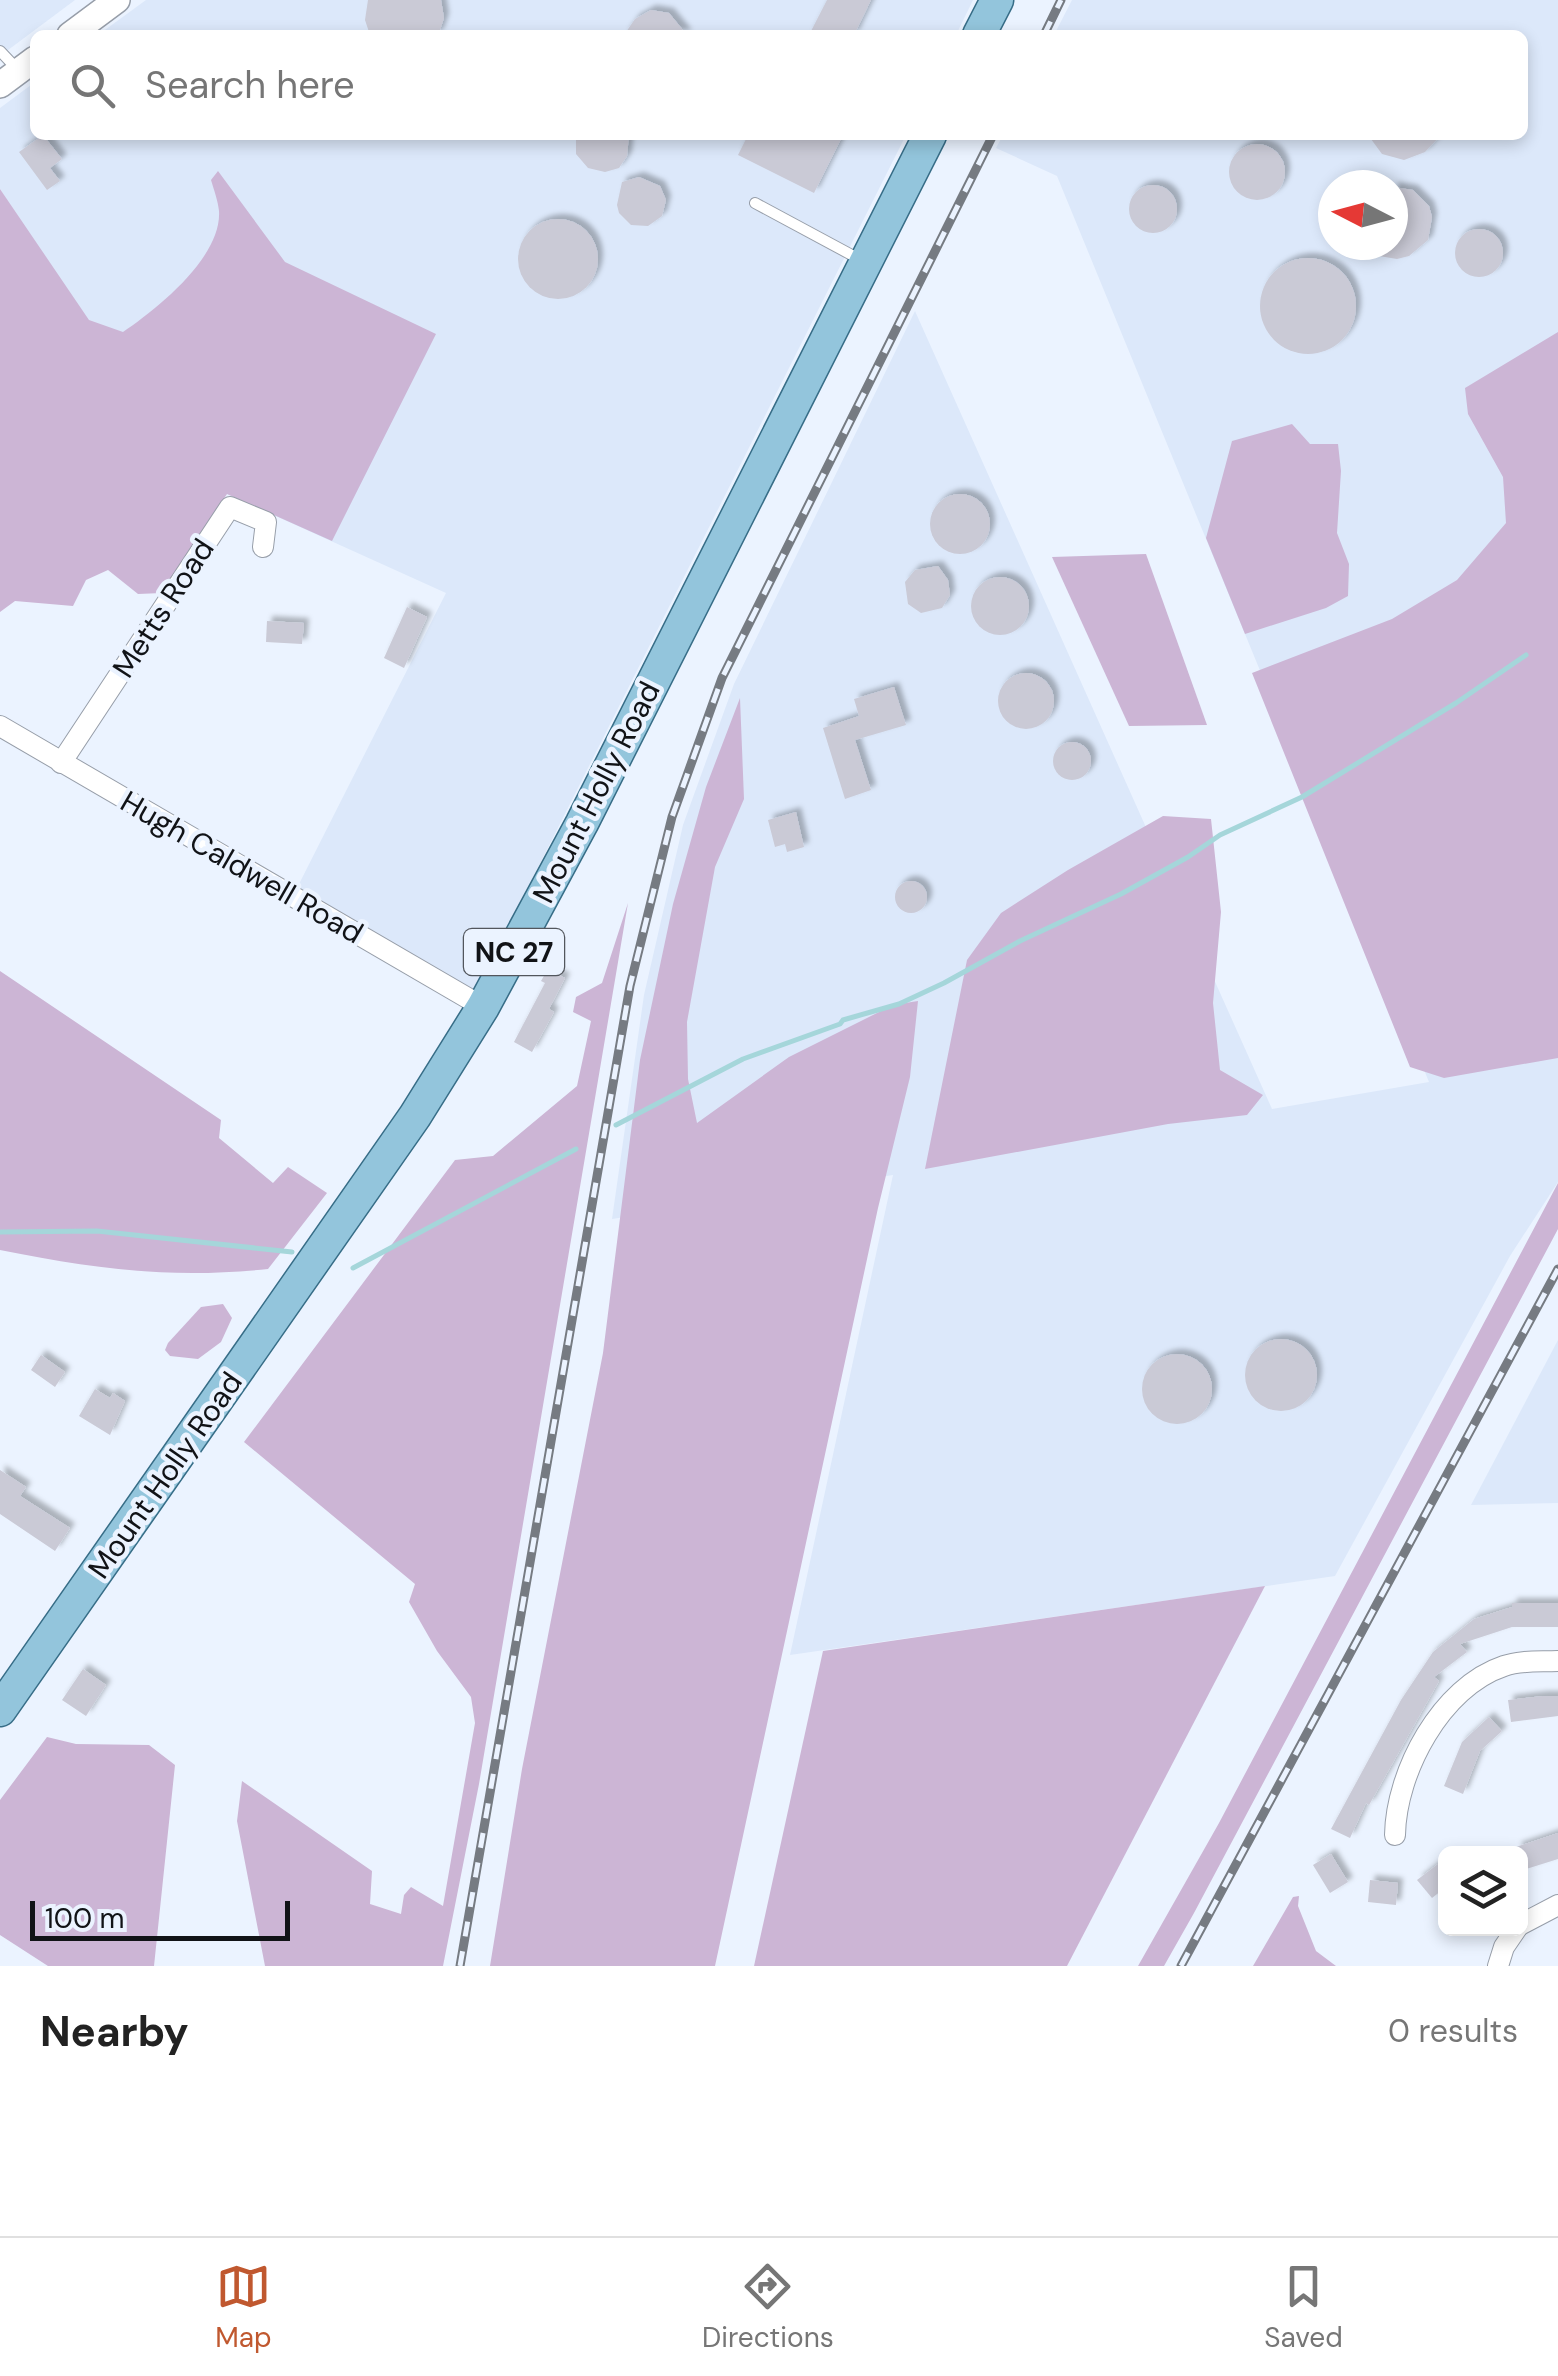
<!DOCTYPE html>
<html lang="en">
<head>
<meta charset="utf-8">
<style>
  :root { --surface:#fff; --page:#f2f2f2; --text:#222; --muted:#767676; --line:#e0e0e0; --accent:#c0582f }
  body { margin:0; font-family:"DM Sans",sans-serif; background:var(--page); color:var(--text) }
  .controls { position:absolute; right:30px; bottom:30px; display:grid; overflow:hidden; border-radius:15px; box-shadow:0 5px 15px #0003 }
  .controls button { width:90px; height:90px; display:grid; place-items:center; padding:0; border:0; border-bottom:2px solid var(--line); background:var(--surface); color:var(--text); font:50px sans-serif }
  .compass { position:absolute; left:1318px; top:170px; width:90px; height:90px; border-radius:50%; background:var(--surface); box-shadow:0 5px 15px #0003; rotate:276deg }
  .scale { position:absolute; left:30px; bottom:25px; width:260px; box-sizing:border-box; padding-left:10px; border:5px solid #111317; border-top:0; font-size:28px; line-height:35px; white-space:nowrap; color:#111317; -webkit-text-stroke:8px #ebf3ff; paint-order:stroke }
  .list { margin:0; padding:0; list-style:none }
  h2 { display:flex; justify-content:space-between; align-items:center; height:130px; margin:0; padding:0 40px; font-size:42px }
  h2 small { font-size:32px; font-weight:400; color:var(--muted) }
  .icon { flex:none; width:55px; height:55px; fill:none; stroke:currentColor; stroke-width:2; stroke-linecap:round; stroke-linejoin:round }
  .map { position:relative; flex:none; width:1558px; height:1966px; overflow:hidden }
  .search { position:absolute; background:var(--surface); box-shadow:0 5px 15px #0003; left:30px; right:30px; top:30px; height:110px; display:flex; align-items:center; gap:25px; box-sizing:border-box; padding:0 35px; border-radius:15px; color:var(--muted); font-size:38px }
  .sheet { height:270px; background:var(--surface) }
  nav { display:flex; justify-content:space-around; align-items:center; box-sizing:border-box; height:140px; border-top:2px solid var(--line); background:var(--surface); font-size:28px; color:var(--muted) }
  nav a { display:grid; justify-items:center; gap:5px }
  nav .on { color:var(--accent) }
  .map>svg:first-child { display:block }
</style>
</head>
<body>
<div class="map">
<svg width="1558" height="1966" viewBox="0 0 1558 1966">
  <defs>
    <filter id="shadow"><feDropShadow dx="5" dy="-5" stdDeviation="2.5" flood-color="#0004"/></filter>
  </defs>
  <rect width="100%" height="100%" fill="#ebf3ff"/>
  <g fill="#dce8fa" fill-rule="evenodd">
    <path d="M0 0H75L0 56Z"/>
    <path d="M146 0H973L956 35H98Z"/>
    <path d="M1072 0H1558V1182L1510 1256 1335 1576 790 1655 893 1175 612 1219 644 995 683 825 734 684 915 311 1272 1109 1429 1082 1057 176 996 148 1003 135H1523V35H1054ZM1333 185H1393V245H1333Z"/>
    <path d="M35 82V135H906L475 993 296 890 446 593 185 475 0 189V108Z"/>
    <path d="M1558 1340V1503L1471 1505Z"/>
  </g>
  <g fill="#ccb5d5">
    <path d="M218 171 285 262 436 334 332 541 227 494 162 593 138 594 108 570 86 580 73 606 15 601 0 612V189L89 320 123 332C157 309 222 257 219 211 218 201 214 190 211 180Z"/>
    <path d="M1558 332V1058L1444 1078 1410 1067 1252 673 1392 619 1457 580 1506 523 1503 477 1468 414 1465 388Z"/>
    <path d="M1292 424 1310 444H1338L1341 471 1337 533 1349 564 1348 596 1326 608 1245 634 1206 538 1232 441Z"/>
    <path d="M1146 554 1207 725 1129 726 1052 557Z"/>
    <path d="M740 698 744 799 715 867 687 1022 688 1079 697 1123 789 1057 893 1005 918 1001 910 1077 878 1208 715 1966H490L522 1769 603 1353 640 1060 673 904 706 787Z"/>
    <path d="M1163 816 1211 819 1221 912 1213 1003 1220 1070 1263 1095 1247 1115 1168 1124 925 1169 967 960 1001 913 1068 870Z"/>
    <path d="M628 903 479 1784 443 1966H265L237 1821 242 1781 372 1871 370 1904 401 1914 404 1895 411 1887 443 1906 475 1723 471 1697 437 1651 409 1602 415 1584 244 1442 455 1160 493 1156 577 1086 591 1021 573 1012 576 997 602 983Z"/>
    <path d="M0 971 221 1120 219 1138 273 1183 288 1167 327 1193 268 1269C170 1279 95 1269 0 1250Z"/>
    <path d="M1558 1183V1229L1194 1913 1164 1966H1138L1219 1823Z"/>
    <path d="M223 1304 232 1318 221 1342 198 1359 170 1356 165 1350 168 1343 201 1307Z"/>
    <path d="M1265 1586 1067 1966H754L823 1651Z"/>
    <path d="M47 1737 76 1744 149 1745 175 1765 154 1966H48L0 1935V1800Z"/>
    <path d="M1299 1896 1298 1906 1316 1951 1336 1966H1253L1293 1897Z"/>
  </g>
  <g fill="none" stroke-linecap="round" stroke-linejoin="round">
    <g stroke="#a5d6da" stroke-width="5">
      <path d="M616 1125 743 1059 840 1024 843 1020 899 1004 944 983 1020 941 1121 894 1188 857 1220 835 1302 797 1456 703 1526 655"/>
      <path d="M0 1232 97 1231 292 1252"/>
      <path d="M353 1268 576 1149"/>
    </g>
  </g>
  <g fill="#cacad6" filter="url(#shadow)">
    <path d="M368 0H441L444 18 440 30 437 35H370L365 20Z"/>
    <path d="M827 0H871L854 35H809Z"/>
    <path d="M651 10 669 13 687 35H624L635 19Z"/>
    <path d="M43 135 62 159 50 168 60 181 47 190 19 152Z"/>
    <path d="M576 135H629L627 156 619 168 605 172 588 168 576 154Z"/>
    <path d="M748 135H843L814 193 738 155Z"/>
    <path d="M1368 135H1441L1425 152 1404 160 1382 154Z"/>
    <circle cx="1257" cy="172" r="28"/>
    <path d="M639 177 660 186 666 200 662 216 648 226 631 225 619 213 617 205 622 182Z"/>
    <circle cx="1153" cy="209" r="24"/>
    <path d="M1393 187 1413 190 1429 206 1432 217 1428 240 1409 256 1397 259 1361 253 1362 245H1393Z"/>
    <circle cx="558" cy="259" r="40"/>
    <circle cx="1479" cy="253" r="24"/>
    <circle cx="1308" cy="306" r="48"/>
    <circle cx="960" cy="524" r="30"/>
    <path d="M938 566 948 580 950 595 942 608 921 613 908 604 905 582 915 570Z"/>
    <circle cx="1000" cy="606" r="29"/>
    <path d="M407 607 427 617 404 668 384 658Z"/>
    <path d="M267 621 304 623 302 644 266 642Z"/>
    <circle cx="1026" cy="701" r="28"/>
    <path d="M894 687 906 725 855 740 871 790 845 799 823 728 859 716 854 699Z"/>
    <circle cx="1072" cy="761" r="19"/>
    <path d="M796 812 804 847 787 852 785 844 775 847 768 820Z"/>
    <circle cx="911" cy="897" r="16"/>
    <path d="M548 969 565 978 549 1009 554 1012 532 1052 514 1042 545 983 541 981Z"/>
    <circle cx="1281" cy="1375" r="36"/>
    <circle cx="1177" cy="1389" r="35"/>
    <path d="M41 1355 65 1372 55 1387 31 1370Z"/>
    <path d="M95 1389 110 1398 113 1393 125 1401 110 1435 79 1416Z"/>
    <path d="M0 1470 26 1487 20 1496 70 1528 55 1551 0 1514Z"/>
    <path d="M1512 1603H1558V1627H1512L1460 1644 1467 1652 1434 1677 1439 1681 1369 1805 1366 1803 1350 1838 1331 1829 1401 1700 1433 1652 1474 1619 1512 1607Z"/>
    <path d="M83 1669 106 1685 86 1716 62 1700Z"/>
    <path d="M1543 1696H1558V1716L1511 1722 1508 1700Z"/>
    <path d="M1489 1717 1502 1731 1480 1751 1463 1794 1444 1786 1462 1742Z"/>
    <path d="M1558 1833V1859L1523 1870 1520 1854 1516 1847Z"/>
    <path d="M1331 1854 1348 1882 1330 1893 1313 1865Z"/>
    <path d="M1446 1858V1887L1432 1898 1417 1880Z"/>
    <path d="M1370 1880 1398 1883 1396 1905 1368 1902Z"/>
  </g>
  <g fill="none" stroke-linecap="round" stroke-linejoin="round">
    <defs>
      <g id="service">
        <path d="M0 51 18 70"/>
        <path d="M755 203 861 260"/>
      </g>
      <g id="minor">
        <path d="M0 726 483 1007"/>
        <path d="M61 763 230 507 266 522 263 547"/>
        <path d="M1395 1835C1396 1772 1441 1687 1504 1666 1521 1660 1540 1662 1558 1661"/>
        <path d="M1520 1925 1558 1905"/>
        <path d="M1498 1966 1504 1947 1517 1928"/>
      </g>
      <g id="tertiary">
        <path d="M70 35 117 0"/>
        <path d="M0 85 35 59"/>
      </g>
      <g id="primary">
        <path d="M979 35 997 0"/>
        <path d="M0 1710 415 1116 483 1007 582 823 930 135"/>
      </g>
    </defs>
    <use href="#service" stroke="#979ea9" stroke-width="12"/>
    <use href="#minor" stroke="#979ea9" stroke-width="22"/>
    <use href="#tertiary" stroke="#979ea9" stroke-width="28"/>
    <use href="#primary" stroke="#376d87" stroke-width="35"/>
    <use href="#service" stroke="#fff" stroke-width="10"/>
    <use href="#minor" stroke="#fff" stroke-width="20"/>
    <use href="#tertiary" stroke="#fff" stroke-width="25"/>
    <use href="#primary" stroke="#93c5dc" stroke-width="32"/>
    <defs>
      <g id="rail">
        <path d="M1044 35 1061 0"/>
        <path d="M460 1966 630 986 672 817 722 678 993 135"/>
        <path d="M1181 1966 1558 1269"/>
      </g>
    </defs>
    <use href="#rail" stroke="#767b82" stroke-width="9"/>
    <use href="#rail" stroke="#ebf3ff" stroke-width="5" stroke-dasharray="15" stroke-linecap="butt"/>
  </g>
  <g text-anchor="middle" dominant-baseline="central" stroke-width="9" stroke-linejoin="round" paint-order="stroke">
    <rect fill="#ebf3ff" stroke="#52565d" stroke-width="2.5" x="464" y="929" width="100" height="46" rx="8"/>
    <g font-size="28" font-weight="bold" fill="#111317">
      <text x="514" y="952">NC 27</text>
    </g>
    <g font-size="30" fill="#111317" stroke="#ebf3ff">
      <text transform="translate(163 608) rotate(-57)">Metts Road</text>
      <text transform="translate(596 792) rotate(-63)">Mount Holly Road</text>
      <text transform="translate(242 867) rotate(30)">Hugh Caldwell Road</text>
      <text transform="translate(165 1475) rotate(-55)">Mount Holly Road</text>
    </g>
  </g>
</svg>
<div class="controls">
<button><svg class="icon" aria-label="layers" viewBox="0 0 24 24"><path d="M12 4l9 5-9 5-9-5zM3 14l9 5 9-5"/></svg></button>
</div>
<svg class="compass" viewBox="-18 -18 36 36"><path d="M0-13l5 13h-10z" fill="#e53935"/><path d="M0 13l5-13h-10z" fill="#767676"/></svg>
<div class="scale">100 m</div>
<div class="search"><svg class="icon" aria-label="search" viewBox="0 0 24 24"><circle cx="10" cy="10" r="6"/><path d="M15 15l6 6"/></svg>Search here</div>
</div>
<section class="sheet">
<h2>Nearby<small>0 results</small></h2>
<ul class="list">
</ul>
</section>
<nav>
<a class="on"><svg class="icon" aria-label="map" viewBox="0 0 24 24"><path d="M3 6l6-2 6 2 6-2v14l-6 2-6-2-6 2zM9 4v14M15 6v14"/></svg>Map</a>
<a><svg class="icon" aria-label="directions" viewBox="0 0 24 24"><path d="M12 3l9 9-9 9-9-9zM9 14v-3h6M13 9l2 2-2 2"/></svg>Directions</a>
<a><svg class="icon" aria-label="saved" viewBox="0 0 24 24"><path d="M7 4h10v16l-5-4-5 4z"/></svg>Saved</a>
</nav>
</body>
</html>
